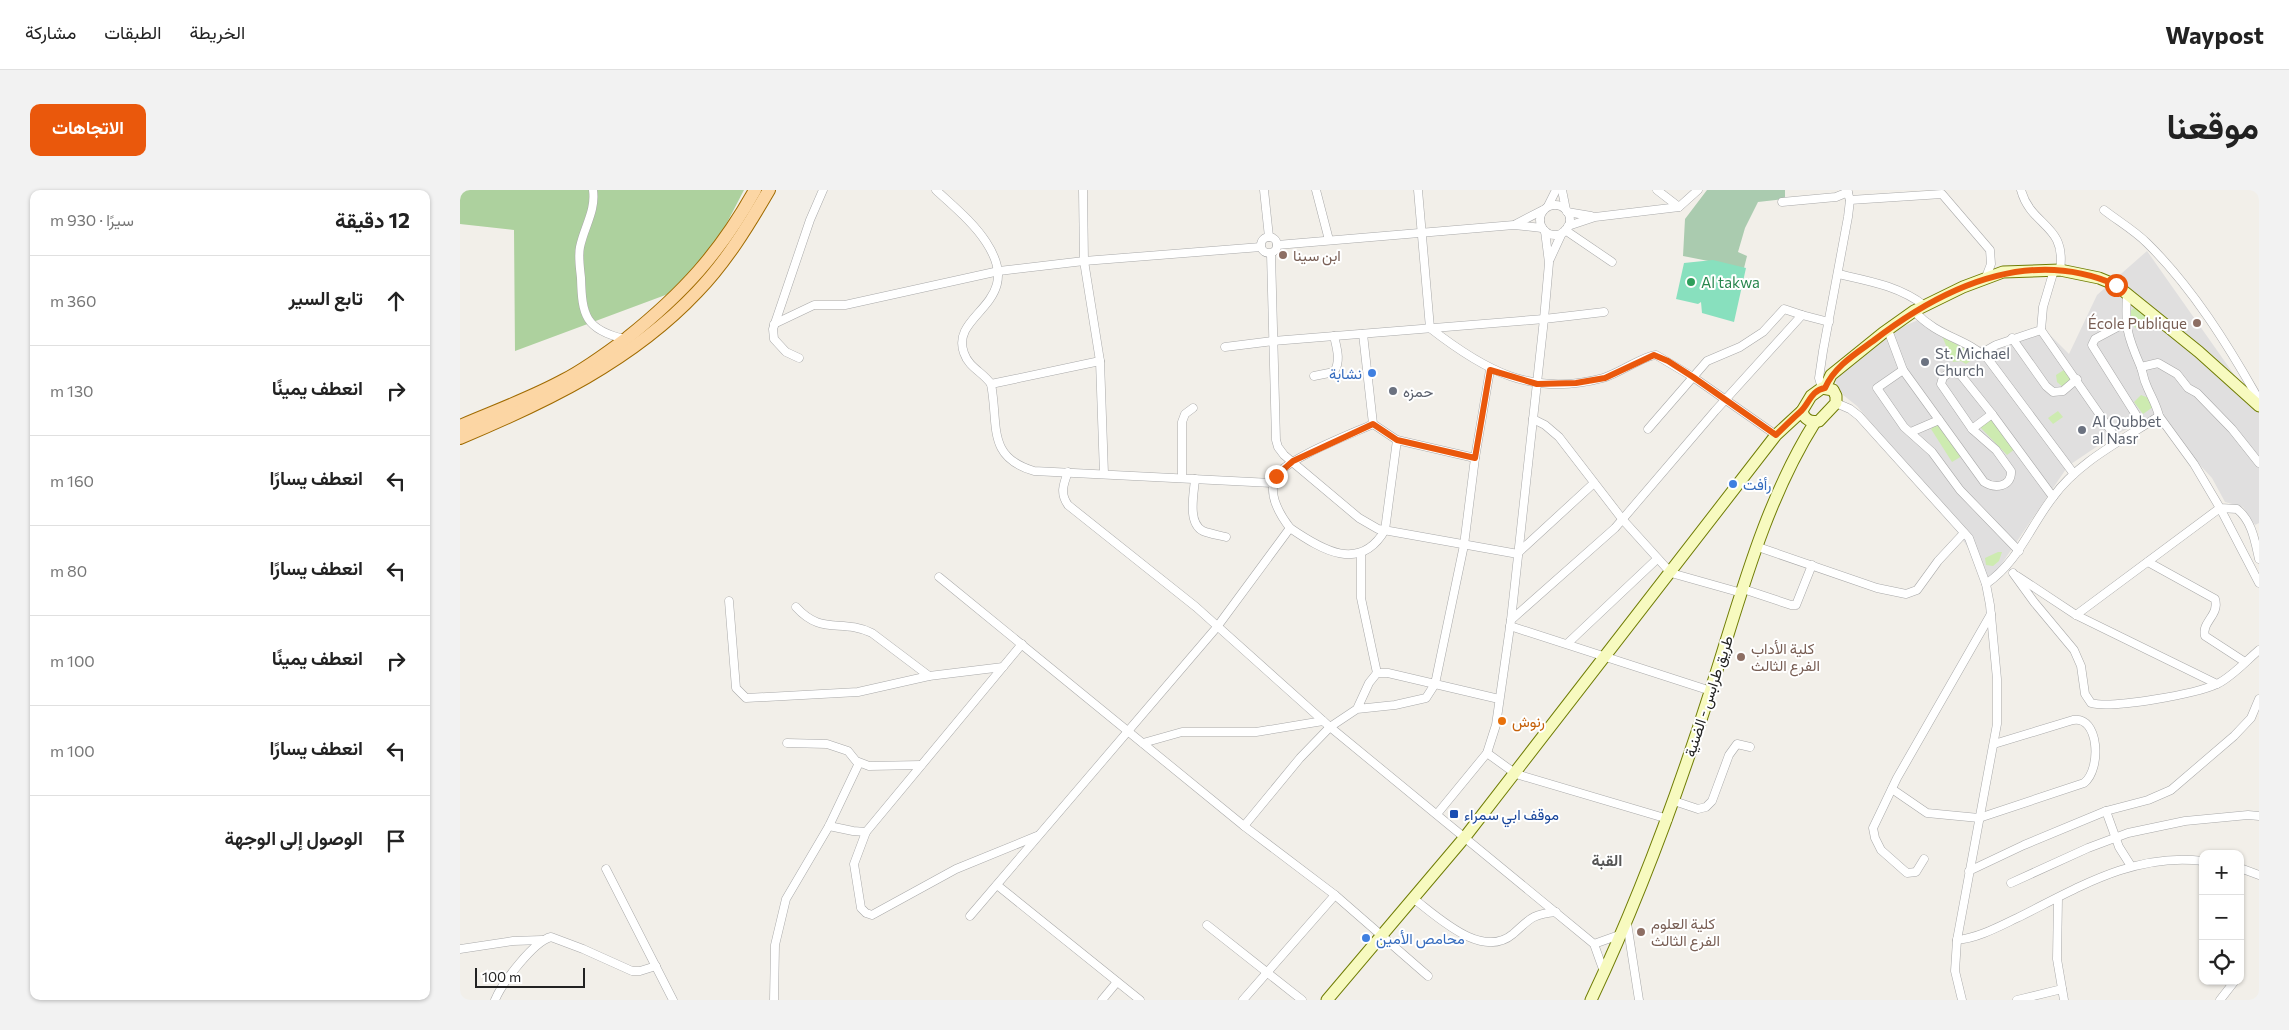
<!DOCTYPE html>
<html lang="ar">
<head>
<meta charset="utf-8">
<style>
  :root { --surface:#fff; --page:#f2f2f2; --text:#222; --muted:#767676; --line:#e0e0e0; --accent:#ea580c }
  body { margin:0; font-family:Commissioner,Vazirmatn,sans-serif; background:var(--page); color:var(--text); direction:rtl }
  .controls { position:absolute; right:15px; bottom:15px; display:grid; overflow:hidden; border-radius:10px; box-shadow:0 1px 4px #0004 }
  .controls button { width:45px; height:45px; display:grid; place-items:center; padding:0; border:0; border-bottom:1px solid var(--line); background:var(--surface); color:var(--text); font:25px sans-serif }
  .scale { position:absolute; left:15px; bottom:12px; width:110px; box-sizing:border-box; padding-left:5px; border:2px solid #222; border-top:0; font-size:14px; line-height:18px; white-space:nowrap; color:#222; -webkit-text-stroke:4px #fff; paint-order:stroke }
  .stop { position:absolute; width:15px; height:15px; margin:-11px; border:4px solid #ea580c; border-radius:50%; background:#fff }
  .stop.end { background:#ea580c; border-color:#fff; box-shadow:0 1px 5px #0008 }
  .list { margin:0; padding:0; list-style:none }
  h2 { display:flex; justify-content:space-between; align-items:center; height:65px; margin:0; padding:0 20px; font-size:21px }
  h2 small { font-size:16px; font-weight:400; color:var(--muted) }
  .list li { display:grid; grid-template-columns:32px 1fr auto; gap:15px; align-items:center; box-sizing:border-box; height:90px; padding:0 20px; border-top:1px solid var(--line) }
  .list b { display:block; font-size:19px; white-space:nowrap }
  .list em { font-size:16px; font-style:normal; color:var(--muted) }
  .icon { flex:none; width:28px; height:28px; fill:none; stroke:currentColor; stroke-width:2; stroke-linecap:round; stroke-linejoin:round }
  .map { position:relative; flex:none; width:1799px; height:810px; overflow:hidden; direction:ltr; border-radius:10px }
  header { display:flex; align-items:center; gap:30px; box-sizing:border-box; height:70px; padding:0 25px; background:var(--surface); border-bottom:1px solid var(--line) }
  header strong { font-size:24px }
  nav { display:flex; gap:28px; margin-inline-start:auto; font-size:18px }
  .intro { display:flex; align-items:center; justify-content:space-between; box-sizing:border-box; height:120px; padding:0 30px }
  h1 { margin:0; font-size:35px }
  .button { padding:12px 22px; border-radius:10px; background:var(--accent); color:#fff; font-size:18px; font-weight:700 }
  main { display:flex; gap:30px; padding:0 30px }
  aside { flex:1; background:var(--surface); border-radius:10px; box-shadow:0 1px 4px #0004 }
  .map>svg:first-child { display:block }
</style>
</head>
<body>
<header>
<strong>Waypost</strong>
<nav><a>الخريطة</a><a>الطبقات</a><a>مشاركة</a></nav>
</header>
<div class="intro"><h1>موقعنا</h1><a class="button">الاتجاهات</a></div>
<main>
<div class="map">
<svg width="1799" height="810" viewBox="0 0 1799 810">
  <rect width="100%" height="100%" fill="#f2efe9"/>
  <path fill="#e0dfdf" d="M1687 61 1799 220V333L1795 335 1783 317 1765 312 1752 288 1695 227 1654 245 1608 276 1530 391 1481 317 1397 216 1383 205 1374 189 1430 139 1442 137 1465 127 1516 156 1542 158 1585 140 1609 164 1637 105Z"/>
  <g fill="#cdebb0">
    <path d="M1675 117 1688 129 1675 138 1668 123Z"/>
    <path d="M1482 146 1517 166 1506 174 1501 171 1493 172Z"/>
    <path d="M1607 178 1615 189 1604 198 1597 192 1596 185Z"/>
    <path d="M1681 205 1689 208 1693 217 1683 224 1674 212Z"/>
    <path d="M1598 221 1603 227 1593 234 1588 228Z"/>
    <path d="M1533 227 1555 259 1547 265 1520 237Z"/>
    <path d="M1478 233 1502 266 1492 272 1471 239Z"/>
    <path d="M1538 362H1542L1539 371 1533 376 1526 375 1525 368Z"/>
  </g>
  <path fill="#add19e" d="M0 0H284L235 94 55 161 54 40 0 34Z"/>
  <path fill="#aacbaf" d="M1247 0H1325V9L1298 12 1285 38 1278 62 1287 66 1284 78 1223 66 1225 29Z"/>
  <path fill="#88e0be" d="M1253 70 1286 78 1274 132 1242 123 1241 112 1238 114 1216 109 1224 73Z"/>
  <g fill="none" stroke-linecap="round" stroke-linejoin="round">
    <defs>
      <g id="minor">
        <path d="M133 0C136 21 124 37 120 57 118 66 120 78 121 88 122 125 125 140 165 149"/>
        <path d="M476 0C493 16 513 32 526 52 567 114 489 123 504 163 509 178 523 182 531 194 539 235 526 267 574 281L814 293"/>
        <path d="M623 0 624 71 640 171 644 284"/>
        <path d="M804 0 809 47"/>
        <path d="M856 0 869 50"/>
        <path d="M958 0 970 138C1025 181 1072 207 1143 188 1158 184 1185 165 1196 165L1233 187 1316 245"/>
        <path d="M1102 0 1106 20"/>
        <path d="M1197 0 1219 17"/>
        <path d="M1561 0C1571 37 1607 34 1600 80"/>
        <path d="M1390 10 1482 4 1530 60 1531 74 1526 87"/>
        <path d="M1322 12 1376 7 1388 2"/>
        <circle cx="1095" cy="30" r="15"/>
        <path d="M1088 16 1096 0"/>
        <path d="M1644 20C1658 31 1674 40 1687 53 1732 97 1768 155 1799 210"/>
        <path d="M1107 22 1131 26"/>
        <path d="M1056 34 1083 20"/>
        <path d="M1108 36 1135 27 1219 17 1238 0"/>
        <path d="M1105 40 1152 72"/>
        <circle cx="809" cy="55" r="8"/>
        <path d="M817 55 1054 35 1082 38"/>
        <path d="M811 64 816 250 818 257 824 265 899 328 918 339 1058 364"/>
        <path d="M1090 69 1102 43"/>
        <path d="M1378 84C1409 91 1439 96 1465 116"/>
        <path d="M1667 104C1665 137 1667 145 1680 175 1683 181 1683 188 1686 194 1690 205 1696 213 1699 226L1734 274 1760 318 1777 319C1792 331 1795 351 1799 369"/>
        <path d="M1454 121C1479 148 1504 147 1528 169L1614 284"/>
        <path d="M1665 133 1635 149 1632 155 1683 236"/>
        <path d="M314 134 354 115H385L539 81 624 71 801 57"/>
        <path d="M1428 140 1443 180"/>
        <path d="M1581 140 1658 251"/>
        <path d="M903 144 913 234 937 250 1015 268"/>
        <path d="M1552 148 1586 196 1593 202 1603 201 1617 189"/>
        <path d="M765 157 813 151 1084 129 1144 122"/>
        <path d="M1522 163 1536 155 1581 140 1583 117 1594 80"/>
        <path d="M339 168 326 162 314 149 313 139 350 30 363 0"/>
        <path d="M1681 177 1698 173 1717 184 1728 198 1737 203 1772 239 1799 273"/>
        <path d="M1030 180 1015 268 1004 355 975 494 1039 509"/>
        <path d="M854 186 874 182C881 171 877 159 874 146"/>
        <path d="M531 194 640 171"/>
        <path d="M1362 198 1359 188 1363 161 1388 27 1390 10 1387 0"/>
        <path d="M1376 213 1390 219 1399 226 1509 348 1526 394 1530 415 1537 489V534L1497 750 1495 781 1502 810"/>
        <path d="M1073 229 1085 235 1099 247 1163 330 1211 383 1282 403"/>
        <path d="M1188 239 1247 171 1280 157 1303 142 1324 119 1342 125"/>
        <path d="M1512 239 1532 224"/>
        <path d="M1451 242 1479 230"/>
        <path d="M608 282C603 295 600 304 608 315L736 417 870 537 1134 754 1144 782"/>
        <path d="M722 288V232L725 224 733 218"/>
        <path d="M735 289C734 303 727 333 743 341 750 344 759 345 766 347"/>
        <path d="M830 338C820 325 808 305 815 288 822 270 894 243 913 234"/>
        <path d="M1298 357 1417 398 1446 404 1457 400 1478 371 1504 343"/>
        <path d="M1559 361 1500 300 1472 262 1444 237 1417 198 1443 180 1524 292C1535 299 1552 297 1551 281L1536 260 1512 239 1481 194 1483 187 1489 183 1500 184 1532 224 1593 307"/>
        <path d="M1059 362 1134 293"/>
        <path d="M901 363V408L917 483"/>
        <path d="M1688 372 1755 409C1760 425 1741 432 1745 446L1785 472"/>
        <path d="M1553 383 1574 412 1614 460 1621 476 1625 504 1631 513C1652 519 1736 504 1757 494 1772 487 1786 471 1799 460"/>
        <path d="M1557 386 1616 425 1757 494"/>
        <path d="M479 387 784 636 875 705 968 786"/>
        <path d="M1526 394C1559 371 1569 338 1593 307 1619 271 1663 250 1699 226"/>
        <path d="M1283 399 1331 415H1336L1352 375"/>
        <path d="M269 411 276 498 286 508 398 502 469 486 543 477"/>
        <path d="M336 417C362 446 381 428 412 443L469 486"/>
        <path d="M1616 425 1760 318 1799 393"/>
        <path d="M1051 430 1155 338 1255 221 1342 125 1369 132"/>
        <path d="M1050 436 1251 501"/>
        <path d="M1108 453 1197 369"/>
        <path d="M562 454 406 642 394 674 401 718 406 723 412 725 496 679 577 646"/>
        <path d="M327 553 367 554 388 561 396 571 409 576 461 575"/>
        <path d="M683 553 722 542H796L863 531"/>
        <path d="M1027 563 1056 584 1208 629"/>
        <path d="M1432 599 1467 623 1519 628 1624 593C1642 579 1639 525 1613 530L1534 554"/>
        <path d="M1214 611 1238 619 1246 617 1252 611 1269 565 1277 554 1290 557"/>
        <path d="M1646 621 1659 657 1671 676"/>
        <path d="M977 624 1027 563 1036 535 1051 430 1084 129 1089 73 1085 41"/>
        <path d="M369 636 393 641 406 642"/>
        <path d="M784 636 840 568 870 537 897 519 935 515 966 508 975 494 928 483H917L909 493 897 519"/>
        <path d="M1464 669 1456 682 1447 683 1421 660 1415 648 1413 638 1437 588 1531 424"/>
        <path d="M1780 678 1799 685"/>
        <path d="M146 679 213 810"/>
        <path d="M1509 681 1564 655 1646 621 1688 610 1711 600 1774 546 1791 528 1799 509"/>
        <path d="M1551 693 1628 658 1668 643 1725 631 1788 625 1799 626"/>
        <path d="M537 695 680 810"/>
        <path d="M1598 708 1597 769 1604 810"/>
        <path d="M954 709C978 727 1022 770 1053 744 1070 729 1072 724 1096 722"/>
        <path d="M510 726 757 437 830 338C862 360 900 383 925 340L937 250"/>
        <path d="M1167 733 1179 810"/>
        <path d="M747 735 842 810"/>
        <path d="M1497 750C1518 748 1538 737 1557 728 1616 699 1674 662 1743 671"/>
        <path d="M1134 754 1162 744"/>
        <path d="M0 759 53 751 82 750"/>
        <path d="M35 810C42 793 74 751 91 747L123 759 172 781H180L196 776"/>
        <path d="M314 810 315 755 326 709 369 636 399 573"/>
        <path d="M642 810 657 792"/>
        <path d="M783 810 875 705"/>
        <path d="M1557 810 1602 799"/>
        <path d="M1760 810 1774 792"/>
      </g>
      <g id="secondary">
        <path d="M1362 198 1373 200 1376 206V213L1359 231C1351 233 1344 229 1342 221L1351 206Z"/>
        <path d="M1365 198 1371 185 1423 143 1454 121 1503 97 1543 82 1600 80 1639 88 1656 95 1739 162 1799 216"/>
        <path d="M867 810 1005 647 1316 245 1342 221"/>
        <path d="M1131 810C1179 709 1217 606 1251 499 1280 409 1304 313 1355 232"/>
      </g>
      <g id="primary">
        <path d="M0 236C35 221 71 208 104 190 127 178 147 163 167 148 223 103 260 63 295 0"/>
        <path d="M0 248C86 212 172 171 237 102 266 72 288 36 309 0"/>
      </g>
    </defs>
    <use href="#minor" stroke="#a9a9a9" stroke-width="9"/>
    <use href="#secondary" stroke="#707d05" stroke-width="13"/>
    <use href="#primary" stroke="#a06b00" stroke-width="14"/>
    <use href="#minor" stroke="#fff" stroke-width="8"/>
    <use href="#secondary" stroke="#f7fabf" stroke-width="11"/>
    <use href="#primary" stroke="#fcd6a4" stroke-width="12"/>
  </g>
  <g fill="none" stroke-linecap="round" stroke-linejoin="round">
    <path stroke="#ea580c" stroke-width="6" d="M816 286 833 271 913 234 937 250 1015 268 1030 180 1077 194 1116 193 1145 188 1194 165 1208 171 1233 187 1316 245C1324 237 1331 230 1340 222 1349 214 1351 200 1365 198 1374 177 1395 164 1413 151 1483 97 1569 56 1656 95"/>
  </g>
  <g fill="#8d6e63" stroke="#fff" stroke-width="2">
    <circle cx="823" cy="65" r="5"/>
    <circle cx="1737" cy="133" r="5"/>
    <circle cx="1281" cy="467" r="5"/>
    <circle cx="1181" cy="742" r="5"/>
  </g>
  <circle fill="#2e9e5b" stroke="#fff" stroke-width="2" cx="1231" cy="92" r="5"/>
  <g fill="#6b7280" stroke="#fff" stroke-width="2">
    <circle cx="1465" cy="172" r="5"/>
    <circle cx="933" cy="201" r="5"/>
    <circle cx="1622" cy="240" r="5"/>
  </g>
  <g fill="#3f7fe0" stroke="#fff" stroke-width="2">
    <circle cx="912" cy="183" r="5"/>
    <circle cx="1273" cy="294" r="5"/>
    <circle cx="906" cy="748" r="5"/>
  </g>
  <circle fill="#e8710a" stroke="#fff" stroke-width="2" cx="1042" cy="531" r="5"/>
  <rect fill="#1a4fb4" stroke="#fff" stroke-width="2" x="989" y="619" width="10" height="10" rx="2.5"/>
  <g text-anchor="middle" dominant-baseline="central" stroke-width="4" stroke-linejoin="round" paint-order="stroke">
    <g font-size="15" fill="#785e54" stroke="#fff" text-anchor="start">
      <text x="833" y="65">ابن سينا</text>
      <text x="1727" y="133" text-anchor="end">École Publique</text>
      <text x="1291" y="458">كلية الأداب<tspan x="1291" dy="17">الفرع الثالث</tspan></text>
      <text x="1191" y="733">كلية العلوم<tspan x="1191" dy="17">الفرع الثالث</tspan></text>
    </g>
    <g font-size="15" fill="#27864d" stroke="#fff" text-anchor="start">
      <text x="1241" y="92">Al takwa</text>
    </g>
    <g font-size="15" fill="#5b616d" stroke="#fff" text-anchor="start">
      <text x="1475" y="163">St. Michael<tspan x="1475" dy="17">Church</tspan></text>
      <text x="943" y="201">حمزه</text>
      <text x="1632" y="231">Al Qubbet<tspan x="1632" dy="17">al Nasr</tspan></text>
    </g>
    <g font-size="15" fill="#366cbe" stroke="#fff" text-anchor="start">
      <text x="902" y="183" text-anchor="end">نشابة</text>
      <text x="1283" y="294">رأفت</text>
      <text x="916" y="748">محامص الأمين</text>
    </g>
    <g font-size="15" fill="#222" stroke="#fff">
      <text transform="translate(1248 506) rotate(-72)">طريق طرابس - الضنية</text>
    </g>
    <g font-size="15" fill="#c56008" stroke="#fff" text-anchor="start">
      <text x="1052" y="531">رنوش</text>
    </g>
    <g font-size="15" fill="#164399" stroke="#fff" text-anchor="start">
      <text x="1004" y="624">موقف ابي سمراء</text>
    </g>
    <g font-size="16" font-weight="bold" fill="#555" stroke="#fff">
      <text x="1147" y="669">القبة</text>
    </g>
  </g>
</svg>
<div class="controls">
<button>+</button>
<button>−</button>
<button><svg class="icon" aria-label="locate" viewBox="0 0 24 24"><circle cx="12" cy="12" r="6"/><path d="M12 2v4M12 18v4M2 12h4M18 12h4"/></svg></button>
</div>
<div class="scale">100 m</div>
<div class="stop" style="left:1656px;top:95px"></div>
<div class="stop end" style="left:816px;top:286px"></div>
</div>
<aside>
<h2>12 دقيقة<small>سيرًا · 930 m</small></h2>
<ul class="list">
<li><svg class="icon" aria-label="ahead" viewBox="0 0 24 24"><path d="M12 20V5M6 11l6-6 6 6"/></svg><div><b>تابع السير</b></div><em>360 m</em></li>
<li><svg class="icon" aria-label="right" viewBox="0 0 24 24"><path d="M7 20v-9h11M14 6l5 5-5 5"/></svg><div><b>انعطف يمينًا</b></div><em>130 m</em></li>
<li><svg class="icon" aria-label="left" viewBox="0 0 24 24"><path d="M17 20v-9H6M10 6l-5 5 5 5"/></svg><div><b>انعطف يسارًا</b></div><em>160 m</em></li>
<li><svg class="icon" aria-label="left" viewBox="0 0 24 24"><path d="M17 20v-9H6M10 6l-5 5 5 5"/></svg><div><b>انعطف يسارًا</b></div><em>80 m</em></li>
<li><svg class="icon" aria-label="right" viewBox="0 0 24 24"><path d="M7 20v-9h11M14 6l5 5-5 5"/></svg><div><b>انعطف يمينًا</b></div><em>100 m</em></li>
<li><svg class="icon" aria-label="left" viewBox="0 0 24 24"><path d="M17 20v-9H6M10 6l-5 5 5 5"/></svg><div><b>انعطف يسارًا</b></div><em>100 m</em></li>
<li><svg class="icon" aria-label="arrive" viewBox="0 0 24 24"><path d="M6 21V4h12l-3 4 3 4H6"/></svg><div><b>الوصول إلى الوجهة</b></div></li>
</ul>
</aside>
</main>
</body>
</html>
